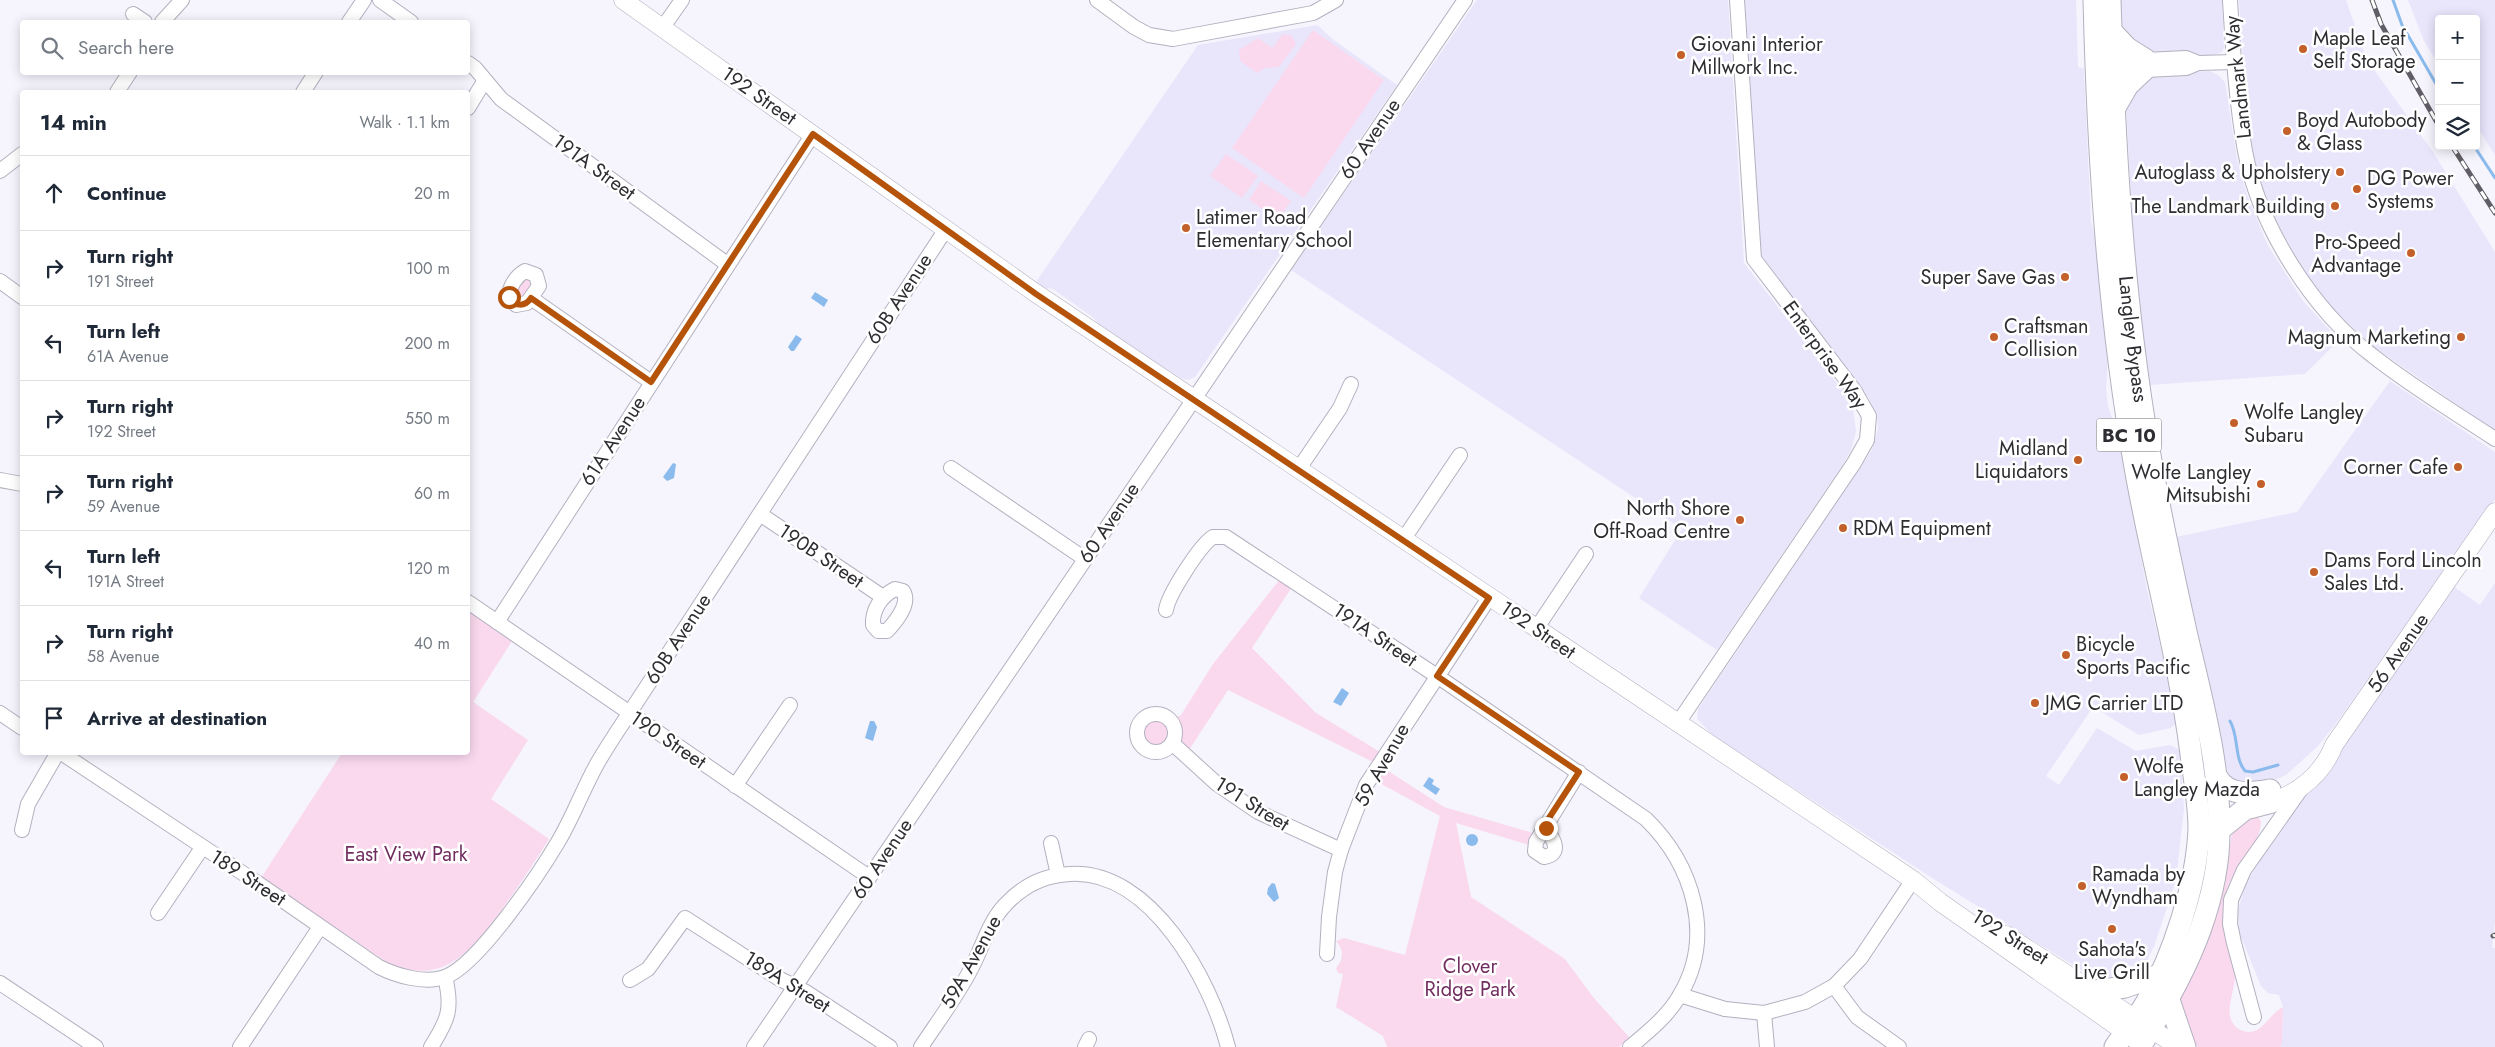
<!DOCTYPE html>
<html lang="en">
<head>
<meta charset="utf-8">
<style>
  :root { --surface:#fff; --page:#f2f2f3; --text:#1f2937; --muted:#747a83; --line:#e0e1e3 }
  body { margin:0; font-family:Jost,sans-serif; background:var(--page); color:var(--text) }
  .controls { position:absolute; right:15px; top:15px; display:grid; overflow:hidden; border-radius:5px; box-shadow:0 2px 12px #0003 }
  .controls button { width:45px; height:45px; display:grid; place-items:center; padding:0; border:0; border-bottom:1px solid var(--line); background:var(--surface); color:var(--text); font:25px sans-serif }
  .stop { position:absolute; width:15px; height:15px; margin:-11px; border:4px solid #b45309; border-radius:50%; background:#fff }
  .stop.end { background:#b45309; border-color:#fff; box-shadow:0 1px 5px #0008 }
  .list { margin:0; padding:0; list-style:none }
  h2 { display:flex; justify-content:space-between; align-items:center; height:65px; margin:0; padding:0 20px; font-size:21px }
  h2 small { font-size:16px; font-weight:400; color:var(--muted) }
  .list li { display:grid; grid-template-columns:32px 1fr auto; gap:15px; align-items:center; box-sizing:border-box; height:75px; padding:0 20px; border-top:1px solid var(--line) }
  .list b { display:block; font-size:19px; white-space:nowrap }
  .list p { margin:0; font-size:16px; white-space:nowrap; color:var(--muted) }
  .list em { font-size:16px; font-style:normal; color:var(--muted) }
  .icon { flex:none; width:28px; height:28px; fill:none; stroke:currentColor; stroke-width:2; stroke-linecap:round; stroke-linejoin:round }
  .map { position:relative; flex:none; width:2495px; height:1047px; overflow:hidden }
  .search { position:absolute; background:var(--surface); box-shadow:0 2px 12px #0003; left:20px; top:20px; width:450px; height:55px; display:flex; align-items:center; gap:12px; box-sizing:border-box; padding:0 18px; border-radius:5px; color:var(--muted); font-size:19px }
  .panel { position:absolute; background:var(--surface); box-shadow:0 2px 12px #0003; left:20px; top:90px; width:450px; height:665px; border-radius:5px }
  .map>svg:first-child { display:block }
</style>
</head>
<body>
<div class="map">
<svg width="2495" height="1047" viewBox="0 0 2495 1047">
  <rect width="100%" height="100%" fill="#f6f4fd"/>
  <g fill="#e9e5fb">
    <path d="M1477 0H1728L1744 263 1847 396 1853 409 1856 431 1851 450 1844 463 1717 650 1639 598 1682 529 1291 270Z"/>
    <path d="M1745 0H2076L2078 67 2084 69V74L2091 221 2098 251 2108 355 2106 389 2108 406 2119 438 2147 590 2177 716 2175 724 2171 728 2139 735 2093 707 2046 776 2059 785 2097 728 2136 751 2170 745 2180 750 2184 809 2176 880 2155 944 2145 965 2138 974 2107 981 2086 973 1937 881 1715 737 1697 719 1698 709 1872 450 1878 429 1877 414 1869 398 1774 275 1761 254Z"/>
    <path d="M2120 0H2222L2224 47 2222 52 2211 56 2147 53 2123 32 2121 22Z"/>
    <path d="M2239 0H2346L2367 60 2433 152 2495 252V431L2370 344 2331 307 2300 266 2269 207 2256 168 2247 119Z"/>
    <path d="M2408 0H2495V155L2476 125V19H2439V65L2424 41Z"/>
    <path d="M1317 25 1335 41 1397 85 1195 377 1188 380 1181 378 1103 330 1094 318 1053 289 1045 288 1036 282 1198 45Z"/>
    <path d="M2209 71 2218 75 2225 82 2237 159 2247 195 2267 244 2303 301 2339 340 2305 374 2149 385 2135 267 2126 106 2135 86 2147 79 2163 74Z"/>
    <path d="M2390 381 2495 452V499L2340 718 2318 746 2286 775 2273 781 2238 786 2229 776 2226 767 2220 728 2176 537 2297 512Z"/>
    <path d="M2495 583V921L2492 948H2495V1047H2280L2282 1044 2283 1007 2279 995 2268 993 2261 986 2239 932 2238 910 2246 884 2265 851 2453 586 2480 605Z"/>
  </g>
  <g fill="#fad9ef">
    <path d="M1313 30 1384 80 1304 198 1232 148Z"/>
    <path d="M1283 34 1292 36 1296 44 1279 67 1265 68 1257 73 1240 61 1239 50 1258 38 1272 48Z"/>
    <path d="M1226 154 1258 176 1242 198 1210 176Z"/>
    <path d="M1261 181 1291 201 1278 220 1249 200Z"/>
    <path d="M526 277 533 282 527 297 518 299 514 291Z"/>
    <path d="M1280 579 1292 587 1252 648 1316 713 1380 752 1373 762 1228 690 1189 750 1180 738 1174 719 1181 715 1213 664Z"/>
    <path d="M468 611 512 641 473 702 528 740 491 799 549 839C533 865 516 890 498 915 468 954 442 986 388 963L261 878 342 753 468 752Z"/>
    <circle cx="1155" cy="733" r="13"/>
    <path d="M1382 767 1444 807 1533 833 1529 845 1456 823 1471 897 1565 959 1593 997 1630 1038 1619 1047H1387L1383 1036 1336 1007 1343 974 1338 973 1336 968C1344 959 1344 950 1336 941L1344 938 1405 955 1440 816 1374 780Z"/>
    <path d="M2257 816 2261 821C2261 845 2236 864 2228 886 2221 905 2223 928 2228 947 2230 956 2234 964 2235 973 2236 992 2221 1014 2237 1028 2260 1042 2267 1015 2283 1007L2282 1044 2280 1047H2198C2186 1037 2179 1008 2181 993L2214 924 2225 885 2232 831 2238 822Z"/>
  </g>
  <g fill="#8abbec">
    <path d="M815 292 828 300 824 307 811 298Z"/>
    <path d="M796 335 802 339 794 351H791L788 347Z"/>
    <path d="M673 463 676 464 674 478 667 481 663 477Z"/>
    <path d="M1342 688 1349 693 1341 706 1333 702Z"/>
    <path d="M870 721H874L877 727 873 741 865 738Z"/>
    <path d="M1429 777 1434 780 1432 784 1440 789 1436 795 1423 786Z"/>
    <circle cx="1472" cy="840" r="6"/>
    <path d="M1272 883 1275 884 1279 898 1274 902 1267 894 1268 888Z"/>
  </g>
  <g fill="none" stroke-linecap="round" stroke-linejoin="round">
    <g stroke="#8abbec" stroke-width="3">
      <path d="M2393 0 2402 25 2439 89"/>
      <path d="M2474 146 2495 178"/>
      <path d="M2230 721C2239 736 2234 758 2245 771L2253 772 2278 765"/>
    </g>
    <defs>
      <g id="minor">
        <path d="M380 0 411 22"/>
        <path d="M1097 0 1134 27 1149 35 1173 39 1313 13 1336 0"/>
        <path d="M2230 0C2233 50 2236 101 2245 151 2259 226 2312 310 2373 356 2411 386 2454 412 2495 439"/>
        <path d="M133 14 145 22"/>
        <path d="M162 22 182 0"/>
        <path d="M349 22 364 0"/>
        <path d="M663 27 682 0"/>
        <path d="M2105 62 2186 58 2198 63"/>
        <path d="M468 63 475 68 501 99 727 264"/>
        <path d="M2106 72 2186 68 2198 63 2234 62"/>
        <path d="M117 92 130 72"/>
        <path d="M303 92 316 72"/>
        <path d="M468 108 485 80"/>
        <path d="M0 171 22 154"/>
        <path d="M525 271 536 275 539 286 527 303 516 305 509 297C509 287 516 276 525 271Z"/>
        <path d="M0 281 22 297"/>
        <path d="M531 298 651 382"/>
        <path d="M951 468 1085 559"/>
        <path d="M1298 470 1340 408 1351 384"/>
        <path d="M0 480 22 484"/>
        <path d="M760 514 883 597"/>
        <path d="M1403 540 1460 455"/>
        <path d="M895 589 903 591C911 604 896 621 887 631H878L873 625C872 610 881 596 895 589Z"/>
        <path d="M468 602 869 877"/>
        <path d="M1166 610C1168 595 1200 545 1213 537H1226L1437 676 1646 819C1693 865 1715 936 1680 995 1668 1016 1648 1032 1630 1047"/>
        <path d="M497 622 813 134"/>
        <path d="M1536 629 1586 554"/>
        <path d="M0 713 22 728"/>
        <circle cx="1156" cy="733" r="19"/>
        <path d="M1678 723 1854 463 1867 440 1869 416 1854 390 1754 259 1737 0"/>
        <path d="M1172 743 1217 784 1258 812 1341 850"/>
        <path d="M60 752 262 886 379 967C397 976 425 984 445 977 478 965 539 874 558 842 573 817 583 789 597 764 609 743 623 723 636 703L946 229"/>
        <path d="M735 786 790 705"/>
        <path d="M1546 828C1553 838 1563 854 1544 857L1535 851 1536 842 1579 772"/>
        <path d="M22 830 28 804 58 752"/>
        <path d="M1051 843 1058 875"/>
        <path d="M158 913 202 848"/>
        <path d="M1327 954 1329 917 1335 872 1341 850 1366 785 1489 598"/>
        <path d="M630 980 648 969 685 918 778 978 806 992 890 1047"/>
        <path d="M0 983 96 1047"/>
        <path d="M1834 986 1857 1017 1899 1047"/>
        <path d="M1680 995 1725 1009 1764 1013 1805 1002 1834 986 1860 959 1913 880"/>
        <path d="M1764 1013 1767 1047"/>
        <path d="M2254 1017 2234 943 2230 924 2231 900 2244 870 2301 789"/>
        <path d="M240 1047 320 927"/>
        <path d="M431 1047C448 1020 453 1009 445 977"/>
        <path d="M754 1047 1465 0"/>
        <path d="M921 1047C938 1021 958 995 972 967 983 946 989 921 1006 904 1023 886 1045 875 1070 874 1151 869 1211 981 1228 1047"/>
        <path d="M1085 1047 1089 1039"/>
      </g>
      <g id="major">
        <path d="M623 0 1034 292 1913 880 1940 902 2135 1039"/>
        <path id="s1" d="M2272 802C2300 792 2323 773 2334 745L2495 512"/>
        <path d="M2006 935 2179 1047"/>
      </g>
      <g id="highway">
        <path d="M2094 0C2098 159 2108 316 2136 473 2153 567 2179 659 2191 754 2194 778 2199 804 2199 829 2197 883 2173 956 2146 1003 2137 1019 2125 1032 2115 1047"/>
        <path id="s2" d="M2110 0C2115 158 2124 316 2153 472 2163 527 2175 582 2187 636 2204 708 2224 779 2218 854 2211 925 2177 987 2140 1047"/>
        <path d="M2111 31 2127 48 2146 60"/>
        <path d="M2113 111 2128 85 2144 70"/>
        <path d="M2217 777C2228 797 2250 793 2270 790"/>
        <path d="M2219 830 2245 809 2272 802"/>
        <path d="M2095 991 2125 987 2159 975"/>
        <path d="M2169 1000 2185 1047"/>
      </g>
    </defs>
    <use href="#minor" stroke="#b3b1bf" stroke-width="16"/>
    <use href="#major" stroke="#b3b1bf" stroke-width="19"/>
    <use href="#highway" stroke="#b3b1bf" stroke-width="23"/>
    <use href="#minor" stroke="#fff" stroke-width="14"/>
    <use href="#major" stroke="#fff" stroke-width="18"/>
    <use href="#highway" stroke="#fff" stroke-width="21"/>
    <defs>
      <g id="rail">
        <path d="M2372 0 2381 24 2439 126"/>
        <path d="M2452 146 2495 213"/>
        <path d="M2493 936 2495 935"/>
      </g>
    </defs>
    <use href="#rail" stroke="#605e64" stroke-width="5"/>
    <use href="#rail" stroke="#fff" stroke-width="3" stroke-dasharray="9" stroke-linecap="butt"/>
  </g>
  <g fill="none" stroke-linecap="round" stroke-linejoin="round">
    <path stroke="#b45309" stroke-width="6" d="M509 297C514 307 525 307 531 298L651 382 813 134 1036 294 1489 598 1437 676 1579 772 1549 818 1546 828"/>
  </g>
  <g fill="#c35f2a" stroke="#fff" stroke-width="2">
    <circle cx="2303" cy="49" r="5"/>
    <circle cx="1681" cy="55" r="5"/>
    <circle cx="2287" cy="131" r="5"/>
    <circle cx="2340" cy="172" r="5"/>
    <circle cx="2357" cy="189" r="5"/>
    <circle cx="2335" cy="206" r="5"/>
    <circle cx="1186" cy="228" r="5"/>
    <circle cx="2411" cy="253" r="5"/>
    <circle cx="2065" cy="277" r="5"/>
    <circle cx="1994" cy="337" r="5"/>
    <circle cx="2461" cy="337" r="5"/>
    <circle cx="2234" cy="423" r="5"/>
    <circle cx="2078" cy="460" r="5"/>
    <circle cx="2458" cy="467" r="5"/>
    <circle cx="2261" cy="484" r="5"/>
    <circle cx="1740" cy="520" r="5"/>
    <circle cx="1843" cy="528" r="5"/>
    <circle cx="2314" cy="572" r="5"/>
    <circle cx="2066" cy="655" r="5"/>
    <circle cx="2035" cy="703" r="5"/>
    <circle cx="2124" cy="777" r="5"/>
    <circle cx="2082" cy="886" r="5"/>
    <circle cx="2112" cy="929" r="5"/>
  </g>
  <g text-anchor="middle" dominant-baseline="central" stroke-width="5" stroke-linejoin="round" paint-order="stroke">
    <rect fill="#fff" stroke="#6d6c70" stroke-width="1" x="2096.5" y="418.5" width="65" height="33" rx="4"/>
    <g font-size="19" font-weight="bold" fill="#2e2d32">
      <text x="2129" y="435">BC 10</text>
    </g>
    <g font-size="20" fill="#2e2d32" stroke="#fff" text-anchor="start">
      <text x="2313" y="38">Maple Leaf<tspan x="2313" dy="23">Self Storage</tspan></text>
      <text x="1691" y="44">Giovani Interior<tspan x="1691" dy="23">Millwork Inc.</tspan></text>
      <text x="2297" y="120">Boyd Autobody<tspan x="2297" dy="23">&amp; Glass</tspan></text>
      <text x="2330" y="172" text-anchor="end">Autoglass &amp; Upholstery</text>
      <text x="2367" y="178">DG Power<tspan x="2367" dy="23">Systems</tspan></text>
      <text x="2325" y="206" text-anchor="end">The Landmark Building</text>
      <text x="1196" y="217">Latimer Road<tspan x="1196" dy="23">Elementary School</tspan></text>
      <text x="2401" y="242" text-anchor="end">Pro-Speed<tspan x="2401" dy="23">Advantage</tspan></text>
      <text x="2055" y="277" text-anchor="end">Super Save Gas</text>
      <text x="2004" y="326">Craftsman<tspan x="2004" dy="23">Collision</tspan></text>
      <text x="2451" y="337" text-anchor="end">Magnum Marketing</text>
      <text x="2244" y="412">Wolfe Langley<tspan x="2244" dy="23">Subaru</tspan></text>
      <text x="2068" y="448" text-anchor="end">Midland<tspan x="2068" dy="23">Liquidators</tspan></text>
      <text x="2448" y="467" text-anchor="end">Corner Cafe</text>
      <text x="2251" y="472" text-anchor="end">Wolfe Langley<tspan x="2251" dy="23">Mitsubishi</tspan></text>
      <text x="1730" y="508" text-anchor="end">North Shore<tspan x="1730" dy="23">Off-Road Centre</tspan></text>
      <text x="1853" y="528">RDM Equipment</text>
      <text x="2324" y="560">Dams Ford Lincoln<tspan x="2324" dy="23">Sales Ltd.</tspan></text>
      <text x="2076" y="644">Bicycle<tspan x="2076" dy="23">Sports Pacific</tspan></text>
      <text x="2045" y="703">JMG Carrier LTD</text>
      <text x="2134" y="766">Wolfe<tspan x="2134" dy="23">Langley Mazda</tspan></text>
      <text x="2092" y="874">Ramada by<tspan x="2092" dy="23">Wyndham</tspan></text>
      <text x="2112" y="949" text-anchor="middle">Sahota's<tspan x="2112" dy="23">Live Grill</tspan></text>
    </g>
    <g font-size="20" fill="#2e2d32" stroke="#fff">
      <text transform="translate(2238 77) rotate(-96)">Landmark Way</text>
      <text transform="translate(759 96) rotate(35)">192 Street</text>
      <text transform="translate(1370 139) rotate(-56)">60 Avenue</text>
      <text transform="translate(594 167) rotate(36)">191A Street</text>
      <text transform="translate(899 299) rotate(-57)">60B Avenue</text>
      <text stroke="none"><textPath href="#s2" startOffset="340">Langley Bypass</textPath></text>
      <text transform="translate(1825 355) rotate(54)">Enterprise Way</text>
      <text transform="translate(613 441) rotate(-57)">61A Avenue</text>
      <text transform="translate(1109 523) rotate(-56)">60 Avenue</text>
      <text transform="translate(821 556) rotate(34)">190B Street</text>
      <text transform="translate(1538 630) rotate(34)">192 Street</text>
      <text transform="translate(1375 635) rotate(34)">191A Street</text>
      <text transform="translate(678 639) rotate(-57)">60B Avenue</text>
      <text stroke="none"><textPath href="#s1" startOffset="199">56 Avenue</textPath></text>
      <text transform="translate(668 740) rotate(34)">190 Street</text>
      <text transform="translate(1382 765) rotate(-61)">59 Avenue</text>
      <text transform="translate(1252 804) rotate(32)">191 Street</text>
      <text transform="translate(882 859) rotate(-56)">60 Avenue</text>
      <text transform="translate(248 878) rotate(33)">189 Street</text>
      <text transform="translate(2010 937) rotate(32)">192 Street</text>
      <text transform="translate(971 962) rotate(-61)">59A Avenue</text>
      <text transform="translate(787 982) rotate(32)">189A Street</text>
    </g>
    <g font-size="20" fill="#712d60" stroke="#fff">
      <text x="406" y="854">East View Park</text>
      <text x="1470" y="966">Clover<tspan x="1470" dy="23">Ridge Park</tspan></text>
    </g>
  </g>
</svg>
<div class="controls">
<button>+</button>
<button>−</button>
<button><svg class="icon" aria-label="layers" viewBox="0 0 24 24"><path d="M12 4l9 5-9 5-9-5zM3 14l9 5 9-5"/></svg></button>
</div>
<div class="stop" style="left:509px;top:297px"></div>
<div class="stop end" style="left:1546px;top:828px"></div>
<div class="search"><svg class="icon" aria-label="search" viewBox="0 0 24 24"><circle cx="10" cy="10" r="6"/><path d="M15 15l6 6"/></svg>Search here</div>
<section class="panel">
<h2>14 min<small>Walk · 1.1 km</small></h2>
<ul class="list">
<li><svg class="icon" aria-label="ahead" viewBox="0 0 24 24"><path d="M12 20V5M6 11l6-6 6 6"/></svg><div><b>Continue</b></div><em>20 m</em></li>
<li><svg class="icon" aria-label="right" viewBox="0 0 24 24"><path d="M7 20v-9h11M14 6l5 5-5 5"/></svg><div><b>Turn right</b><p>191 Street</p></div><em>100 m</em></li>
<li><svg class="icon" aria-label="left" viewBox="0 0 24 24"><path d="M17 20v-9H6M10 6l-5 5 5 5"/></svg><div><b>Turn left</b><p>61A Avenue</p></div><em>200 m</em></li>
<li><svg class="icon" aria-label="right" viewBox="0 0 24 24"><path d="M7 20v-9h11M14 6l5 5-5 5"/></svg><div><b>Turn right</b><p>192 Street</p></div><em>550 m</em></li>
<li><svg class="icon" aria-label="right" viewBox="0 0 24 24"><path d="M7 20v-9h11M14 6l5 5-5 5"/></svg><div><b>Turn right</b><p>59 Avenue</p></div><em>60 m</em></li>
<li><svg class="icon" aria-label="left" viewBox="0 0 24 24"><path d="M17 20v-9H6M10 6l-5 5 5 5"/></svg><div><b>Turn left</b><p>191A Street</p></div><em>120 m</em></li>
<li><svg class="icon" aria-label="right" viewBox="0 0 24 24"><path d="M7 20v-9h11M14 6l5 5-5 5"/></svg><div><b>Turn right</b><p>58 Avenue</p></div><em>40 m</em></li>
<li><svg class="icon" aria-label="arrive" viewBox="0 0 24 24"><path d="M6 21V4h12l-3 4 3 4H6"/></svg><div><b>Arrive at destination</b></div></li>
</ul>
</section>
</div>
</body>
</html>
